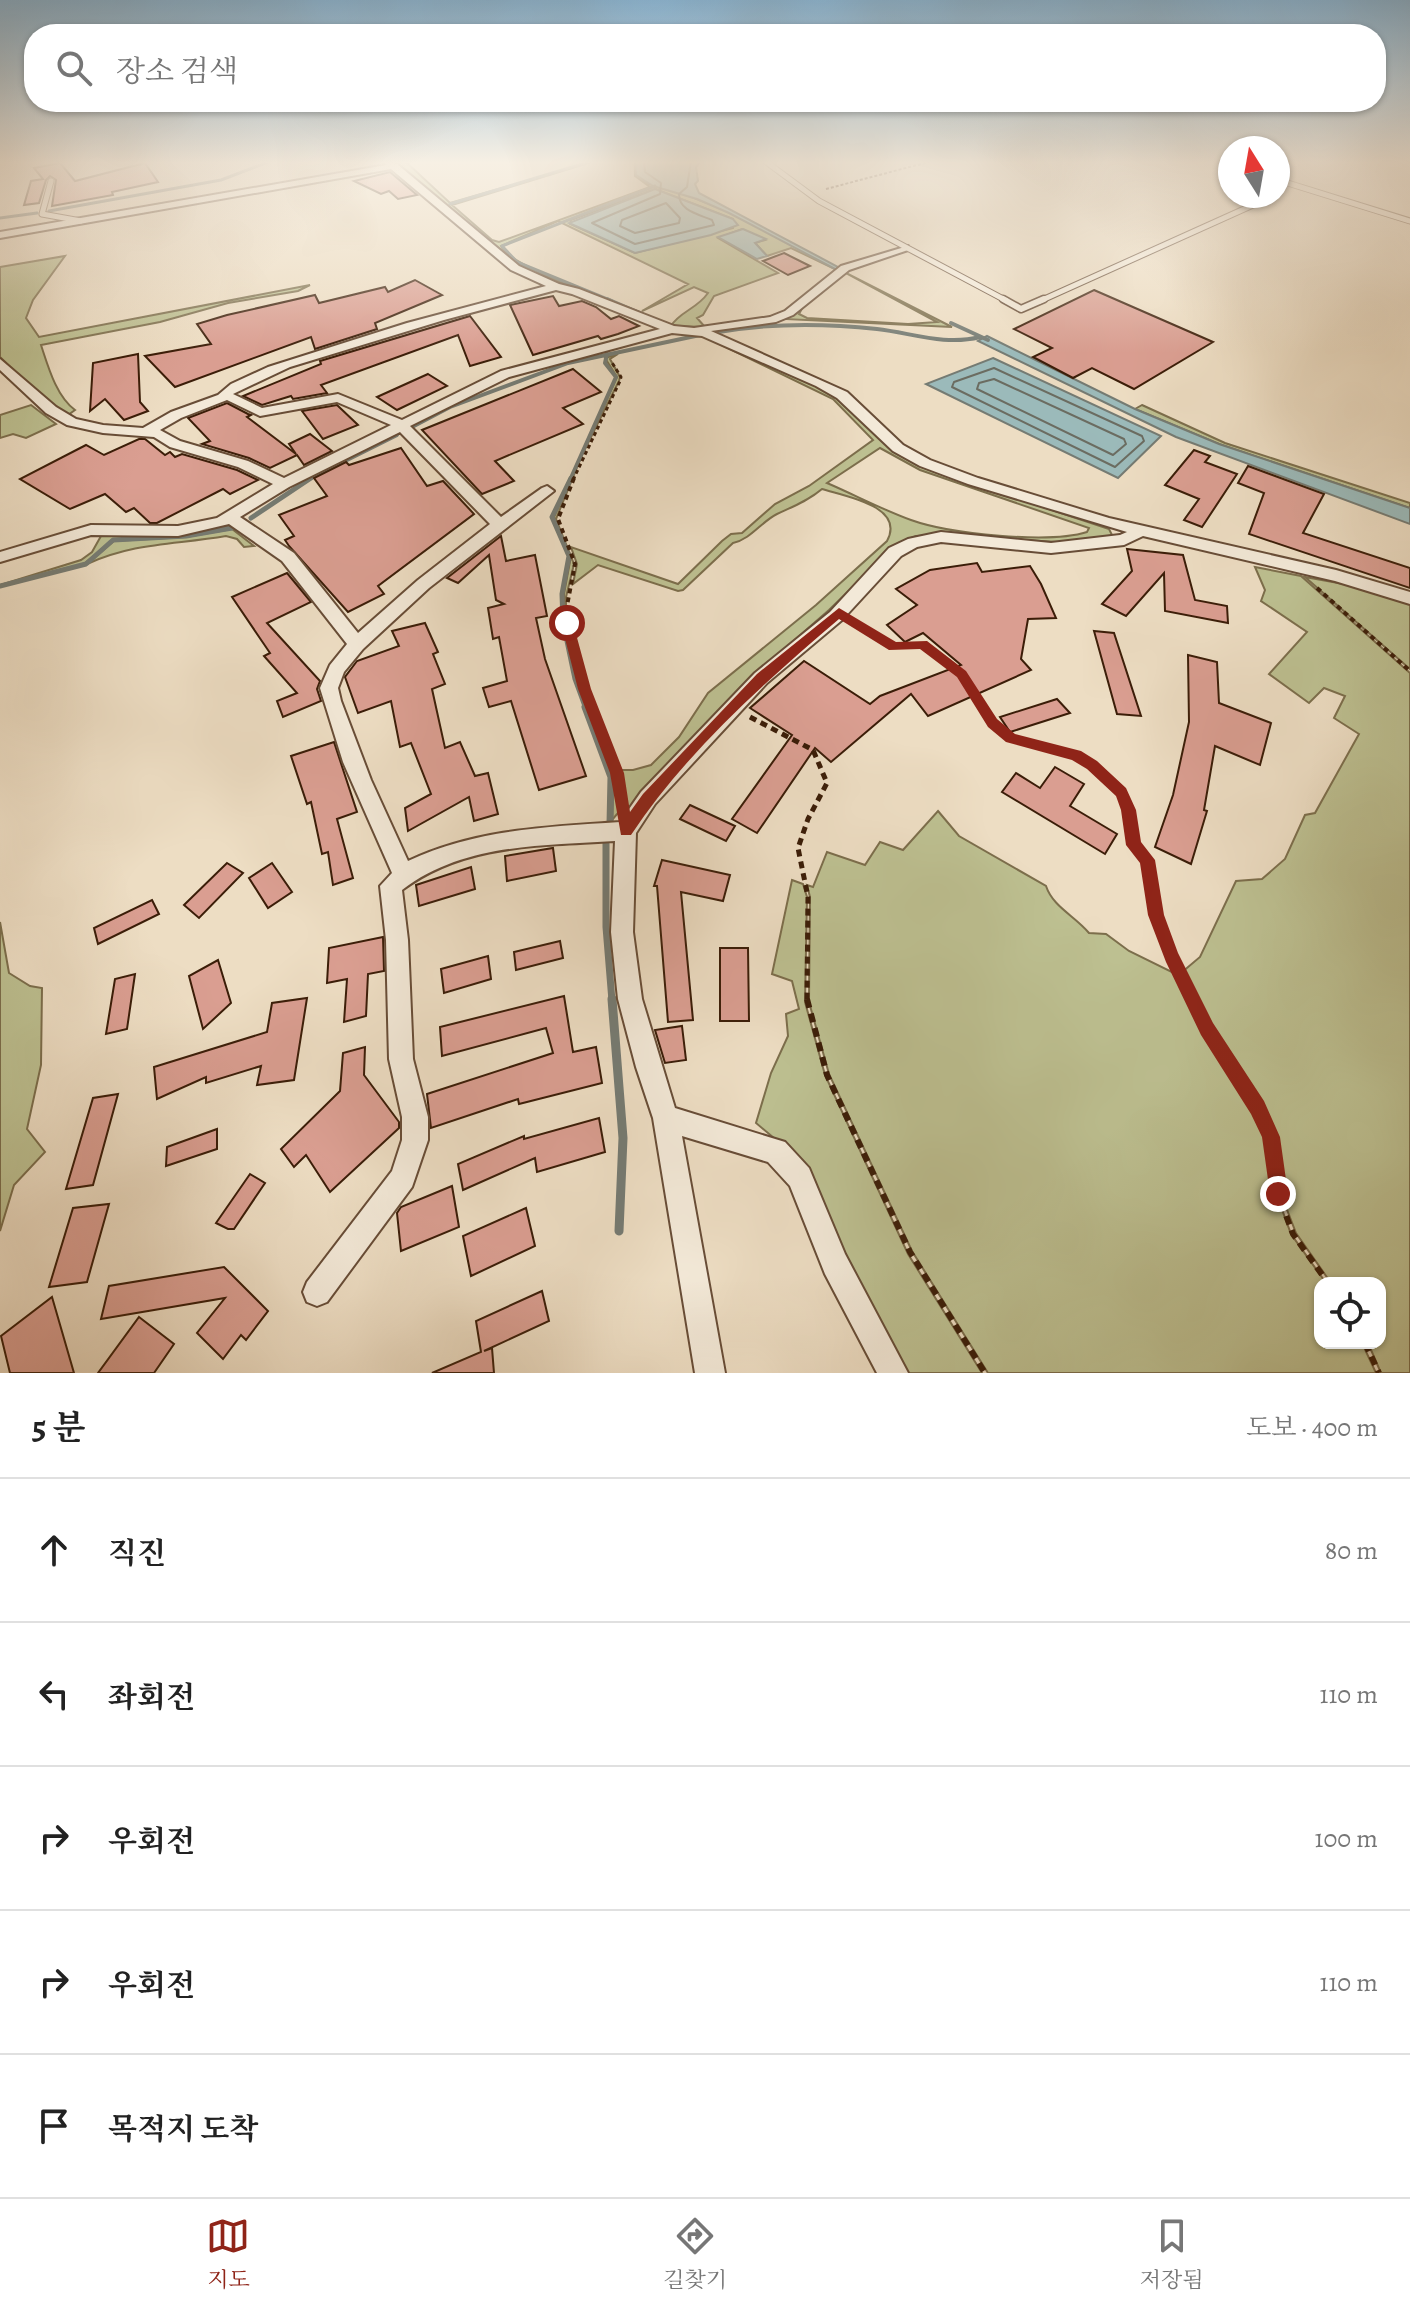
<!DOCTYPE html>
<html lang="ko">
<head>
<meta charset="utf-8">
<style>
  :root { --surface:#fff; --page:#f6f6f6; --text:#222; --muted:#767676; --line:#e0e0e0; --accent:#8f2418 }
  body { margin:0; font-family:Alegreya,"Noto Serif KR",serif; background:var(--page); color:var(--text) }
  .controls { position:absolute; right:24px; bottom:24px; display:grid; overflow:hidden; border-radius:16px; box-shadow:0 2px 6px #0004 }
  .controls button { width:72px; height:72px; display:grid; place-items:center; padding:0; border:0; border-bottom:2px solid var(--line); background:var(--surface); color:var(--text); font:40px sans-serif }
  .compass { position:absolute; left:1218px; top:136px; width:72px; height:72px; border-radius:50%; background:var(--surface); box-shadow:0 2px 6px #0004; rotate:349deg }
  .stop { position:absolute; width:24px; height:24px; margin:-18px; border:6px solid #8f2418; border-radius:50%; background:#fff }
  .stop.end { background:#8f2418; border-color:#fff; box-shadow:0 2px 8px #0008 }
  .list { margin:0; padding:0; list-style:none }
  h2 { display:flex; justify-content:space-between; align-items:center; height:104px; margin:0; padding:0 32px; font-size:34px }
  h2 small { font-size:26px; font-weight:400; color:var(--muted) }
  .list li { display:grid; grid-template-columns:52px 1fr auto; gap:24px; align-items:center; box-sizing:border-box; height:144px; padding:0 32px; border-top:2px solid var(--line) }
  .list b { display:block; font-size:30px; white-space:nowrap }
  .list em { font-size:26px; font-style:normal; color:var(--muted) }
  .icon { flex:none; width:44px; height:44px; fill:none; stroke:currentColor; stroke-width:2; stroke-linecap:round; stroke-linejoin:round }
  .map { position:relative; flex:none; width:1410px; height:1373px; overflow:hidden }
  .search { position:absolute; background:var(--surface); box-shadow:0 2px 6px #0004; left:24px; right:24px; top:24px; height:88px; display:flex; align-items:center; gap:20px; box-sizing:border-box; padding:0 28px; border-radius:32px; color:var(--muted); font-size:30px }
  .sheet { height:824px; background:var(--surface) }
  nav { display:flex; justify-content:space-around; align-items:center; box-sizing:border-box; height:112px; border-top:2px solid var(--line); background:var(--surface); font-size:22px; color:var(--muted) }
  nav a { display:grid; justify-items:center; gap:4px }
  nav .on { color:var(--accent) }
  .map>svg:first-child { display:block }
</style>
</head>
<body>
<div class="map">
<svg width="1410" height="1373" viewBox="0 0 1410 1373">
  <rect width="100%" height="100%" fill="#edddc3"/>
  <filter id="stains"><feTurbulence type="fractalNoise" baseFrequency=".0025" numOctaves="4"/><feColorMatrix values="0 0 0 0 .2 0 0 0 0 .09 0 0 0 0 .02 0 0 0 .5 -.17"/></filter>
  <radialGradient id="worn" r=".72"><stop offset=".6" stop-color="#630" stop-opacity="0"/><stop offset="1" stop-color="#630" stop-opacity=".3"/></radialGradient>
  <g fill="#bdc091" stroke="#7c6e4c" stroke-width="2" fill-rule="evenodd">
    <path d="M394 161 406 162 450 203 595 161 452 205 492 240 499 242 650 187 635 176V161L641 180C660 189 680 192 699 200 747 217 792 246 837 270L791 248 767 256 755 243 765 240 742 229 718 238 778 273 714 296 703 315 697 318 705 327 671 326C679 312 697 309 708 293L694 287 642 311 688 284 558 221 501 246C514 270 612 300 642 313L519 267ZM655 189 733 219V228L635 253 570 224 571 220Z"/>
    <path d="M65 256 33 300 26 318 39 337 310 285 298 291 228 303 160 322 41 345C48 366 56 396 75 410L68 415 39 395 0 357V267Z"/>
    <path d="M846 273 952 327 784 319 804 305 799 314 807 318 908 324 937 322Z"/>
    <path d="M703 336 812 382 846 403 882 441 940 473 1109 529 1113 537 1074 543 939 535 916 536 898 543 829 610 752 677 640 802 627 811 617 770H633L651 765 679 737 708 693 816 605 887 541C906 506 844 496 822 489 808 501 792 507 777 514 761 522 751 539 733 543L683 590 678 591 598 565 573 584 577 564 571 547 678 584 722 541 731 534 742 533 775 504 809 486 873 440 833 399ZM880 448 920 470 1089 528 1087 532C1049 544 950 534 911 520 883 510 855 495 827 483Z"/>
    <path d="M618 354 610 359 620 377 619 381 582 455 556 519 574 564 566 597V623L583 689 621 793 618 813 612 820 613 777 576 679 564 621V594L571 556 554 517 617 377 605 358Z"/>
    <path d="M31 405 56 424 26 438 13 434 0 438V415Z"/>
    <path d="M1142 405 1225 443 1410 503V508L1219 444 1135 409Z"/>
    <path d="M222 526 232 528 187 535 113 540 85 563 70 569 0 585 81 560 92 552 101 536 180 533Z"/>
    <path d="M232 529 254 546 244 547 237 539 226 536C174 545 136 542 87 564L114 541 186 537Z"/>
    <path d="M1255 567 1301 576 1410 673V1373H1381L1368 1343H1380V1283H1331L1296 1233 1281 1194 1273 1137 1259 1107 1209 1029 1181 973 1200 957 1236 881 1262 879 1285 859 1305 815 1315 813 1359 734 1334 718 1345 696 1324 688 1309 703 1269 674 1307 632 1261 601 1265 590Z"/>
    <path d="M1305 577 1366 588 1410 604V669Z"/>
    <path d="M938 811 959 836 1046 886C1053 907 1075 916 1089 933L1106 934 1129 951 1178 975 1205 1030 1255 1108 1268 1137 1276 1193 1291 1234 1326 1283H1320V1343H1362L1376 1373H988L912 1251 829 1074 809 1002 810 897 807 885 813 887 827 852 865 865 880 842 903 850Z"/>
    <path d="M792 880 803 884 807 897 805 1002 825 1075 908 1254 982 1373H902L787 1149 756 1123 771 1073 788 1036 786 1014 799 1009 792 981 772 974Z"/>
    <path d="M0 922 9 973 30 986 42 988 41 1065 27 1129 45 1152 14 1185 0 1231Z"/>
  </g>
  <g fill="#9bbaba" stroke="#757b73" stroke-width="2">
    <path d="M635 161H701L696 167 698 181 695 184 699 193 840 268 837 270 729 213 697 199 653 186 636 175Z"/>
    <path d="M655 189 733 219 738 225 711 235 635 253 569 223Z"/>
    <path d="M743 229 766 239 755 243 767 256 757 259 718 237Z"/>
    <path d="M987 336 1135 409 1219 444 1410 508V524L1176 437 978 341Z"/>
    <path d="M993 358 1161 436 1118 478 926 384Z"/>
  </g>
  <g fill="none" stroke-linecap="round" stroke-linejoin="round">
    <g stroke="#6b6c61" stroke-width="2">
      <path d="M644 161 645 172 661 183 660 194 592 223 635 244 714 225 712 220C698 214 679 211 679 194L687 187 691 161"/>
      <path d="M666 203 680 218 679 223 635 233 620 226 622 220Z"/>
      <path d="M994 368 1142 436 1144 441 1115 467 952 387 954 382Z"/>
      <path d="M994 379 1124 439 1126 444 1113 455 977 389 979 383Z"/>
    </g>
    <g stroke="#757b73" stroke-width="3">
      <path d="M450 204 592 161"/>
      <path d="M49 211 221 180 271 161"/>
      <path d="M0 218 37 213"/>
      <path d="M612 301 517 262 502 246 655 186"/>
    </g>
    <g stroke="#757b73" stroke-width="4">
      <path d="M607 299 642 314"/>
      <path d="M951 323 988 340"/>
      <path d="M712 333C767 323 822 323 877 329 912 333 945 346 980 337"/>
      <path d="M412 427 450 407 568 363 700 335"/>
      <path d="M307 480 397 435"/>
      <path d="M570 480 616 377 605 363 607 354"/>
    </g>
    <g stroke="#757b73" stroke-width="5">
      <path d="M571 478 552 517 569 556 562 594 563 622 575 679 586 709"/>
      <path d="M251 518 311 478"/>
      <path d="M0 586 86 564 113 540 186 536 232 528"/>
    </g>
    <g stroke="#757b73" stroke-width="7">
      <path d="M585 707 611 777 610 824"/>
      <path d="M606 842V927L612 1001"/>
    </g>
    <path stroke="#757b73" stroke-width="9" d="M612 999 623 1138 619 1231"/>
  </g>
  <g fill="#da9e91" stroke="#3b1d08" stroke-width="2">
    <path d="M60 163 75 181 145 163 158 182 112 192 113 195 52 206 56 180 50 176 46 180 39 203 24 205 31 181 43 179 34 168Z"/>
    <path d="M390 172 417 195 398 199 389 191 381 194 354 181Z"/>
    <path d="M784 253 810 266 788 275 763 261Z"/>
    <path d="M415 280 442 295 375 323 377 329 315 349 311 337 175 387 145 356 211 344 197 324 227 315 315 295 319 303 385 287 388 292Z"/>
    <path d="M1094 290 1213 342 1134 389 1092 368 1073 378 1033 357 1052 348 1014 329Z"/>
    <path d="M553 296 559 306 582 301 596 307 611 319 619 316 639 326 618 334 601 339 598 336 533 355 510 305Z"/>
    <path d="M470 316 501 357 470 366 458 335 321 385 327 393 293 399 291 396 262 405 243 396 321 364 320 361Z"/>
    <path d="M138 354 140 402 148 411 124 420 105 399 90 411 93 363Z"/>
    <path d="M573 369 601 392 563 408 583 424 495 461 514 481 482 494 422 430Z"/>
    <path d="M428 374 447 386 397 410 377 397Z"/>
    <path d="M227 403 248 414 251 415 247 417 296 454 289 444 310 434 332 451 304 465 297 455 270 468 249 458 202 444 210 441 188 418Z"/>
    <path d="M337 405 358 425 323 439 302 411Z"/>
    <path d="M139 439H145L165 455 170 452 175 457 182 454 237 470 258 480 230 494 223 489 157 523H150L134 508 126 512 105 494 70 509 20 479 86 445 104 455Z"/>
    <path d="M401 448 427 486 443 481 474 514 378 586 384 594 348 612 289 546 285 540 294 536 279 515 327 496 314 478 346 462 349 465Z"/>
    <path d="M1194 450 1210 456 1205 462 1237 474 1202 527 1184 520 1199 499 1165 485Z"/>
    <path d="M1248 466 1324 494 1303 533 1410 568V588L1249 534 1264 493 1238 483Z"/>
    <path d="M501 536 506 561 535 555 547 616 536 618 545 659 586 776 539 790 511 701 489 707 483 688 507 681 499 637 493 639 488 608 504 604 496 600 489 555 458 583 447 578Z"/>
    <path d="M1127 549 1183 555 1195 600 1227 606 1228 623 1165 611 1164 573 1126 616 1102 604 1132 571Z"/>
    <path d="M977 563 982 572 1030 566 1041 584 1056 618 1028 619 1021 659 1031 670 928 716 911 694 831 762 815 748 757 833 732 819 792 735 750 708 804 661 870 704 880 696 961 665 923 633 905 642 887 625 917 605 896 589 930 570Z"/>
    <path d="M287 573 311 602 267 623 320 681 317 689 321 701 283 717 277 701 297 693 264 656 270 653 232 597Z"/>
    <path d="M425 623 438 652 433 654 445 684 432 689 445 748 460 742 475 776 488 773 498 814 474 821 469 797 408 831 405 808 431 794 411 743 400 747 391 701 358 713 345 677 357 661 399 646 392 631Z"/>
    <path d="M1094 631 1114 633 1141 716 1117 714Z"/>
    <path d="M1188 655 1217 662 1219 703 1271 723 1260 765 1215 746 1204 810 1207 811 1191 864 1155 847 1173 795 1189 722Z"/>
    <path d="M1057 699 1070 713 1010 732 1000 717Z"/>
    <path d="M334 742 357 812 337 819 353 878 333 885 328 852 322 854 311 802 307 804 291 756Z"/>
    <path d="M1055 767 1084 784 1070 806 1117 834 1105 854 1002 792 1016 773 1040 788Z"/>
    <path d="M690 805 735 826 726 841 680 819Z"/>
    <path d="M553 848 556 871 507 881 505 856Z"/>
    <path d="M662 860 730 875 723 901 681 892 693 1020 668 1022 657 886H654Z"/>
    <path d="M227 863 243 873 199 918 184 905Z"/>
    <path d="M272 863 292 892 268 908 249 878Z"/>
    <path d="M471 867 475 889 419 906 416 885Z"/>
    <path d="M152 900 159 914 98 944 94 928Z"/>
    <path d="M383 937 384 971 368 974 366 1016 344 1022 347 979 327 983 329 948Z"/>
    <path d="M560 941 563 958 516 970 514 952Z"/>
    <path d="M720 948H748L749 1021H720Z"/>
    <path d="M488 956 491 979 444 993 441 969Z"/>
    <path d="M218 960 231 1003 203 1029 189 976Z"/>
    <path d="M135 974 127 1029 106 1034 115 979Z"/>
    <path d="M564 996 573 1052 596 1047 602 1083 519 1104 518 1099 431 1128 427 1094 553 1053 546 1028 442 1056 440 1027Z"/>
    <path d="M307 998 294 1080 257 1085 261 1066 206 1083V1077L157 1099 154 1067 267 1032 272 1003Z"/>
    <path d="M682 1026 686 1060 665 1063 655 1030Z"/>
    <path d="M365 1047 364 1075 399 1122V1128L330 1192 306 1155 294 1167 281 1149 340 1091 343 1053Z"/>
    <path d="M118 1094 93 1185 66 1189 93 1098Z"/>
    <path d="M599 1118 605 1152 537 1172 535 1158 463 1190 458 1164 524 1136V1139Z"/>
    <path d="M217 1129V1149L166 1166 167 1147Z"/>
    <path d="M250 1174 265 1183 234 1229H228L216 1223Z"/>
    <path d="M452 1186 459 1227 401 1251 397 1213 401 1207Z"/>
    <path d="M109 1204 87 1282 49 1287 73 1208Z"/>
    <path d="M526 1208 535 1246 471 1276 463 1236Z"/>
    <path d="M224 1267 268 1311 246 1340 241 1335 223 1359 197 1333 225 1298 101 1319 109 1286Z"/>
    <path d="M542 1291 549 1321 484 1351 492 1348 494 1373H432L481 1352 476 1321Z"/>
    <path d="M52 1297 74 1373H10L1 1336Z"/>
    <path d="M139 1317 174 1344 154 1373H98Z"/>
  </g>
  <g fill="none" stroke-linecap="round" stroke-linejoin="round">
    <defs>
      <g id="lane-far1">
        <path d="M765 161 819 201 1007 301"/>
        <path d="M1278 180 1410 221"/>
        <path d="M51 181 42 214 81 221"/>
        <path d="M1040 301 1273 196"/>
      </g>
      <path id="lane" d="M1003 299 1021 309 1044 299"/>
      <path id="street" d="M383 161 397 164 519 266 559 284 579 289 674 326 694 328 770 317 785 311 841 266 908 246V250L849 270 793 315 776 322 711 331 847 392 903 445 930 460 978 478 1109 518 1336 570 1410 592V604L1335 581 1143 536 1124 545 1051 553 941 542 917 547 901 556 842 620 767 683 655 804 636 833 633 932 642 999 675 1108 785 1142 809 1168 845 1254 908 1373H877L825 1274 790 1186 768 1162 682 1136 725 1373H695L653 1118 636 1067 618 999 611 932 615 841C541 846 464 843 402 890L408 940 413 1059 428 1117V1140L412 1187 327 1302 317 1306 307 1302 303 1292 307 1282 392 1171 402 1140V1117L389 1059 386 940 380 886 392 873 343 762 320 688 330 665 347 644 282 561 229 524 178 536 91 535 0 562V552L91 525 178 526 217 518 273 484 238 467 170 447 154 437 103 433 67 425 46 413 0 370V359L56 407 76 419 103 425 143 428 171 412 218 395 231 384 268 367 407 323 546 286 511 270 391 169 0 238V232L386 165ZM556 290 572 294 660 329 501 371 402 420 338 394 262 408 233 394 290 367 444 320ZM672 333 702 336 816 386 837 398 893 451 920 466 968 484 1127 532 1120 535 1051 543 941 532 908 539 889 548 830 612 755 673 641 792 620 822C546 827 476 829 408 861L371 780 341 701 338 688 344 672 363 649 429 588 554 491 547 486 542 488 501 517 410 426 509 377ZM227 400 260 416 337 402 391 425 284 478 248 461 180 441 160 430 181 418ZM400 432 490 524 418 580 358 633 294 553 240 517 289 487Z"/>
    </defs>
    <use href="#lane-far1" stroke="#684d37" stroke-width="7"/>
    <use href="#lane" stroke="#684d37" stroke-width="9"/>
    <use href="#street" stroke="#684d37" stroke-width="4"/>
    <g stroke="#3b1d08" stroke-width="2" stroke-dasharray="3 2" stroke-linecap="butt">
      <path d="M1210 161 1230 167"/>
      <path d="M826 189 932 161"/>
    </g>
    <path stroke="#3b1d08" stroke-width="3" stroke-dasharray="4 3" stroke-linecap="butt" d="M573 480 620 381 621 377 611 361"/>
    <g stroke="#3b1d08" stroke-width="4" stroke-dasharray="5 4" stroke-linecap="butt">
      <path d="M574 478 558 519 575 564 566 611 572 647 592 709"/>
      <path d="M1317 588 1410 671"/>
      <path d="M852 621 894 647 922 644 961 674 985 709"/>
    </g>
    <g stroke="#3b1d08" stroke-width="5" stroke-dasharray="7 5" stroke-linecap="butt">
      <path d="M592 707 623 801"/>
      <path d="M983 707 1000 731 1011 738 1076 755 1092 765 1121 792 1128 810 1134 845 1147 860 1156 915 1171 957 1193 1001"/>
      <path d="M750 717 813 750 827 783 808 819 798 848 808 897 807 1001"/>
    </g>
    <g stroke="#3b1d08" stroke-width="6" stroke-dasharray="9 6" stroke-linecap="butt">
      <path d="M807 999 827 1075 910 1252 985 1373"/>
      <path d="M1192 999 1271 1137 1278 1194 1293 1234 1328 1283"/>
      <path d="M1365 1343 1379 1373"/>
    </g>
    <use href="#lane-far1" stroke="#f3e9d8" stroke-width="5"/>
    <use href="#lane" stroke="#f3e9d8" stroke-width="6"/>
    <use href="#street" fill="#f3e9d8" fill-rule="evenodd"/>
  </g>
  <linearGradient id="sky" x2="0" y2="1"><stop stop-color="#89b6d6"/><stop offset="0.46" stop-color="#f7f0e4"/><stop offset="1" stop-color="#f7f0e4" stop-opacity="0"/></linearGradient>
  <rect width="1410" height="353" fill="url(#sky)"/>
  <path fill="#8f2418" d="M839 608 896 642 927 641 966 671 997 719 1015 734 1081 751 1097 761 1126 788 1136 810 1141 842 1155 860 1164 915 1178 953 1213 1023 1264 1101 1280 1137 1288 1194 1285 1201 1278 1204 1271 1201 1262 1137 1251 1114 1201 1035 1166 962 1148 915 1140 863 1126 845 1121 810 1116 796 1087 769 1072 760 1006 742 988 727 957 677 920 649 889 650 839 619C764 683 686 752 631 835H621L610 773 578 689 561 623 563 620H572L573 623 591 689 624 773 630 812 643 794 757 674Z"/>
  <rect width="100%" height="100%" filter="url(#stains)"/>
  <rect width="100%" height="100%" fill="url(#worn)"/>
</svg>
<div class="controls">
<button><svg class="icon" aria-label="locate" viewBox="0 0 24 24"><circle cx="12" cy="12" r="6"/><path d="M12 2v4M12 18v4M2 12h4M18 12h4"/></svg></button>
</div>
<svg class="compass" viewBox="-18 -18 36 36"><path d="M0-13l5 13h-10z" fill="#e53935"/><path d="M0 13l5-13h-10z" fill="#767676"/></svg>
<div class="stop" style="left:567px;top:623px"></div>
<div class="stop end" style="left:1278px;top:1194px"></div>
<div class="search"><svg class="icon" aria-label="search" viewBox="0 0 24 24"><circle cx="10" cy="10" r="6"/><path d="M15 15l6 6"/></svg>장소 검색</div>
</div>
<section class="sheet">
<h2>5 분<small>도보 · 400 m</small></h2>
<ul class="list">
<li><svg class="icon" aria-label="ahead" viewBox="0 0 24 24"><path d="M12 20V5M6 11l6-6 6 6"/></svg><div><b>직진</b></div><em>80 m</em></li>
<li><svg class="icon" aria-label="left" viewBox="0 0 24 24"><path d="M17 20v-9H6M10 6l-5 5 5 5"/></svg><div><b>좌회전</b></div><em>110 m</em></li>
<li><svg class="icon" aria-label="right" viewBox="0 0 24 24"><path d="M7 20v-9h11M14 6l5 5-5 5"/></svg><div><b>우회전</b></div><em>100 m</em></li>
<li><svg class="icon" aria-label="right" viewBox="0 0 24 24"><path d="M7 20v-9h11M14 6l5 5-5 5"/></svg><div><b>우회전</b></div><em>110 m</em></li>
<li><svg class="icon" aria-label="arrive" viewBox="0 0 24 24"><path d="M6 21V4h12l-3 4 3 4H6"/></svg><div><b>목적지 도착</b></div></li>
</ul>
</section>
<nav>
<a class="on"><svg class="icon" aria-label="map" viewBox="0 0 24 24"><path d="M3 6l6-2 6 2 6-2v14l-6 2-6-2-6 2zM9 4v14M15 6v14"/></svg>지도</a>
<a><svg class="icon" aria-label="directions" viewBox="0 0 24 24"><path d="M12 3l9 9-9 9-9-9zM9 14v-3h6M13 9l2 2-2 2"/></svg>길찾기</a>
<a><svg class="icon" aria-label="saved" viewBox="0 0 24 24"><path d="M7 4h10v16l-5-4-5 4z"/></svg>저장됨</a>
</nav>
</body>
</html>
